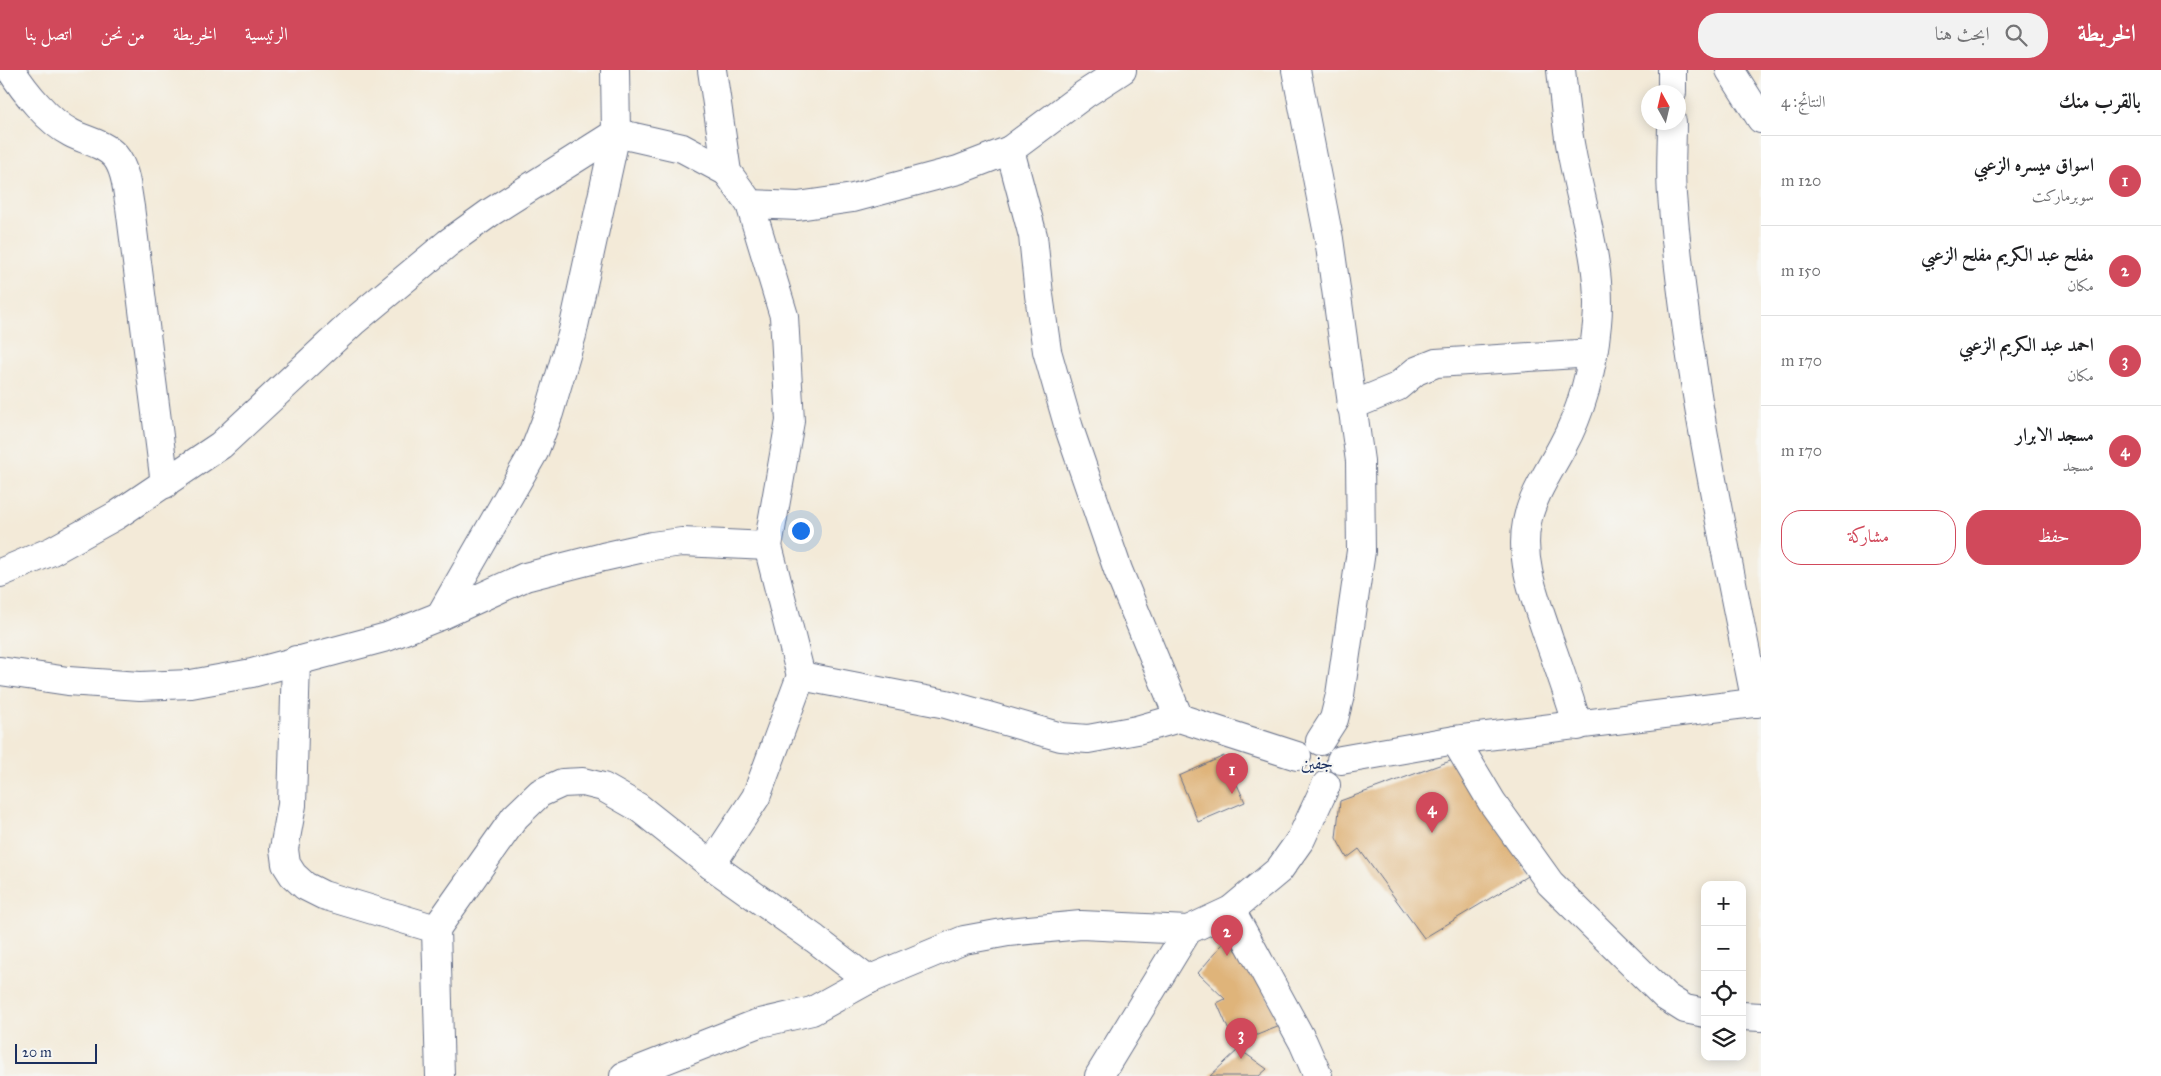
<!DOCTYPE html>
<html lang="ar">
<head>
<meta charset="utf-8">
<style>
  :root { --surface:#fff; --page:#f2f2f2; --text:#202124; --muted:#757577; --line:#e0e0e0; --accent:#d1495b }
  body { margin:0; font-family:"IM FELL Great Primer",Amiri,serif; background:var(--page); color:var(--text); direction:rtl }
  .controls { position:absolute; right:15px; bottom:15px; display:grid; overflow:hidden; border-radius:10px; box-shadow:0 2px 12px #0003 }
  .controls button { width:45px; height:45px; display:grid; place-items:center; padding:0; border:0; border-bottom:1px solid var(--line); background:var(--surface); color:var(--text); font:25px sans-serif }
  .compass { position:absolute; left:1641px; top:15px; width:45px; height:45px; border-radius:50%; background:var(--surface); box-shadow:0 2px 12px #0003; rotate:352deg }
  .scale { position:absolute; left:15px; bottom:12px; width:82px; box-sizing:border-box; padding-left:5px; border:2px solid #1b2f5e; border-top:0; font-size:14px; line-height:18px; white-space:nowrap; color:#1b2f5e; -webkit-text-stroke:4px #f6f6f2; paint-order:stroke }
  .you { position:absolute; left:800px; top:460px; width:18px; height:18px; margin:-12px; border:4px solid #fff; border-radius:50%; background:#1a73e8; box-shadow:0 0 0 8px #1a73e833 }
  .badge { display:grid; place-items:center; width:32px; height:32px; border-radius:50%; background:var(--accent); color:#fff; font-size:16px; font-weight:700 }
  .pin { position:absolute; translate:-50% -41px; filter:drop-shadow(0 1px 2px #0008) }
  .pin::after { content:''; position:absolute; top:26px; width:18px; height:15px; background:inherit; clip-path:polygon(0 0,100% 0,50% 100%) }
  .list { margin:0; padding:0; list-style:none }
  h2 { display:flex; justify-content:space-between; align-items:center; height:65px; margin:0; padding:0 20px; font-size:21px }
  h2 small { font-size:16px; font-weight:400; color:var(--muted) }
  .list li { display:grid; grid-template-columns:32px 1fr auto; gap:15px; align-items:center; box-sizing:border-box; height:90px; padding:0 20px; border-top:1px solid var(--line) }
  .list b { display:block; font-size:19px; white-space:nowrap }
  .list p { margin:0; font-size:16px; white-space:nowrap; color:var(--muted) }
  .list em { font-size:16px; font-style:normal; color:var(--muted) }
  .actions { display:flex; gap:10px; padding:15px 20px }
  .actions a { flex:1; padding:11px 0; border:1px solid var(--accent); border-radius:20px; text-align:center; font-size:18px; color:var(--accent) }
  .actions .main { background:var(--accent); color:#fff }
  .icon { flex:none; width:28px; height:28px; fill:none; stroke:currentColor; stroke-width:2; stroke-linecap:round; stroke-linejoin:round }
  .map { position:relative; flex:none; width:1761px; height:1006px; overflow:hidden; direction:ltr }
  header { display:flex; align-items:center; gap:30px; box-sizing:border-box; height:70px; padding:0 25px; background:var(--accent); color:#fff }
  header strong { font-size:24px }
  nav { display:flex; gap:28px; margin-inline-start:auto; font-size:18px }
  .search { width:350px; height:45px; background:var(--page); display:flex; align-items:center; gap:12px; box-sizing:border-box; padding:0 18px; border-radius:20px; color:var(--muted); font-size:19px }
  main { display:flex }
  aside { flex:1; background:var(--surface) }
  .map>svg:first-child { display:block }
</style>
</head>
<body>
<header>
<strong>الخريطة</strong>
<div class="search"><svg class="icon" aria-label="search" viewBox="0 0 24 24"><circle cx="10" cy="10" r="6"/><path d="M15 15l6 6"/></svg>ابحث هنا</div>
<nav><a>الرئيسية</a><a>الخريطة</a><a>من نحن</a><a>اتصل بنا</a></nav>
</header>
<main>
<aside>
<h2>بالقرب منك<small>النتائج: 4</small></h2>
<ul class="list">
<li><span class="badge">1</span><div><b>اسواق ميسره الزعبي</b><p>سوبرماركت</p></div><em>120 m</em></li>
<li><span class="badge">2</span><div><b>مفلح عبد الكريم مفلح الزعبي</b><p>مكان</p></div><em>150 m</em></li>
<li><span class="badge">3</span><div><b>احمد عبد الكريم الزعبي</b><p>مكان</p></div><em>170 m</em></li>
<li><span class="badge">4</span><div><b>مسجد الابرار</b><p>مسجد</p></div><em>170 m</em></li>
</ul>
<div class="actions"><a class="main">حفظ</a><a>مشاركة</a></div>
</aside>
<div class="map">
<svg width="1761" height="1006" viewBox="0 0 1761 1006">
  <rect width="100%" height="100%" fill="#f6f6f2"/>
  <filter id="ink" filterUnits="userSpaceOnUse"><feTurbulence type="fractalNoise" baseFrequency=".02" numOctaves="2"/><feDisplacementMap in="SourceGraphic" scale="10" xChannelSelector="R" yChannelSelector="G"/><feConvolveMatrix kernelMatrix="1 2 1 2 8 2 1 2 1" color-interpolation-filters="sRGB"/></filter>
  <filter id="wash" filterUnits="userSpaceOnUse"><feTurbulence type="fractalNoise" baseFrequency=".0096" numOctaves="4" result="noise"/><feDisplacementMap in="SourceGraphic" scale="20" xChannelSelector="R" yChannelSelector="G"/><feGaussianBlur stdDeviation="1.12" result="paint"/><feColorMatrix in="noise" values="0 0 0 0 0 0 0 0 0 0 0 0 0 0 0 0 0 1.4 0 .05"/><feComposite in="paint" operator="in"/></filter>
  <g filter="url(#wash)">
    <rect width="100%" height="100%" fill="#f3ead8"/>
    <g id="blocks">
      <g fill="#dfb47a">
        <path d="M1224 686 1245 732 1198 752 1179 706Z"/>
        <path d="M1453 690 1529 805 1424 868 1359 779 1347 788 1336 768 1340 731Z"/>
        <path d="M1226 870 1257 902 1280 956 1247 969 1239 956 1230 963 1217 933 1225 929 1198 903Z"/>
        <path d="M1239 979 1267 999 1259 1006H1210Z"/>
      </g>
    </g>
  </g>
  <g filter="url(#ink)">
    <use href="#blocks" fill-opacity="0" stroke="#677089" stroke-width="1"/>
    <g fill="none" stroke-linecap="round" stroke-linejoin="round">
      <defs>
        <g id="minor">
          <path d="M11 0C24 21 49 52 71 63 86 71 103 73 115 86 126 99 127 121 130 137L165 414"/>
          <path d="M1122 0 1085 24 1010 80 1033 166 1039 225 1047 281 1069 358 1118 500 1179 648"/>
          <path d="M1296 0 1329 169 1360 391 1361 481 1340 625 1334 649 1320 671"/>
          <path d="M1561 0C1564 26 1566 53 1571 79 1581 136 1603 196 1597 254 1593 297 1583 339 1562 377 1550 400 1532 426 1527 452 1519 493 1537 532 1549 570 1559 598 1569 627 1578 656"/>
          <path d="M1672 0V22"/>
          <path d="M1730 0 1761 49"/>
          <path d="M1672 52C1672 76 1670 101 1672 125 1685 296 1723 465 1756 633"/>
          <path d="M750 134 798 136 853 128 958 100 1010 80"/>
          <path d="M1351 336 1397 317 1416 301 1436 293 1593 283"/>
          <path d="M0 503 52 481 117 445 221 375 353 252 448 173 491 142 616 63 682 78 727 102"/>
          <path d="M440 546 534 382 549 343 572 265 616 63 615 0"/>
          <path d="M296 590 292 735 284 779 286 794 293 805 305 816 323 825 436 859 440 1006"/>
          <path d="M0 601 68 611 140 616 191 614 252 603 387 567 440 546 525 507 603 487 652 476 682 472 768 476"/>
          <path d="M801 606 946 634 1061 667 1088 669 1137 660 1179 648 1297 686"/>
          <path d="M1455 670 1492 732 1550 813 1666 927 1685 939 1705 943"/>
          <path d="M1341 690 1455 670 1761 632"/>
          <path d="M711 795 756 727 801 606 768 476 790 351 784 246 750 134 727 102 712 0"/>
          <path d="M1231 840 1303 972 1318 1006"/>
          <path d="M436 859 515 747 540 723 562 713 583 712 603 717 638 737 711 795 815 869 868 910"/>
          <path d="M1742 946 1761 947"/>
          <path d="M624 1006 756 954 812 941 868 910 964 870 1008 862 1081 855 1188 860"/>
          <path d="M1099 1006 1188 860 1231 840 1279 800 1301 769 1326 715"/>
        </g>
      </defs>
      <use href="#minor" stroke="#677089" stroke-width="30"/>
      <use href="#minor" stroke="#fff" stroke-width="28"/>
    </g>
  </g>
  <g text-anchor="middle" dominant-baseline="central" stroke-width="4" stroke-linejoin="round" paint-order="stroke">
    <g font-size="18" fill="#1b2f5e" stroke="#f6f6f2">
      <text x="1317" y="693">جفين</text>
    </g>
  </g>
</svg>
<div class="controls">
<button>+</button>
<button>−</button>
<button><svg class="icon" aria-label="locate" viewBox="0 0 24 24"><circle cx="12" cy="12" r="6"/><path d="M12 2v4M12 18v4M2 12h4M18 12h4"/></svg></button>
<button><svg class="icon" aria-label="layers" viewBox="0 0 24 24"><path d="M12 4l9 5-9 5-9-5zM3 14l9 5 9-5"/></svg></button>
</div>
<svg class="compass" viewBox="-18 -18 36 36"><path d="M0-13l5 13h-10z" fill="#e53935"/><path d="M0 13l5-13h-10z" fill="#757577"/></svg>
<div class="scale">20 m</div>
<div class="you"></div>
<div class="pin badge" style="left:1232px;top:724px">1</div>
<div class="pin badge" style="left:1227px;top:886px">2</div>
<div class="pin badge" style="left:1241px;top:989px">3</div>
<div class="pin badge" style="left:1432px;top:763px">4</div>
</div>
</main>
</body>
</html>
